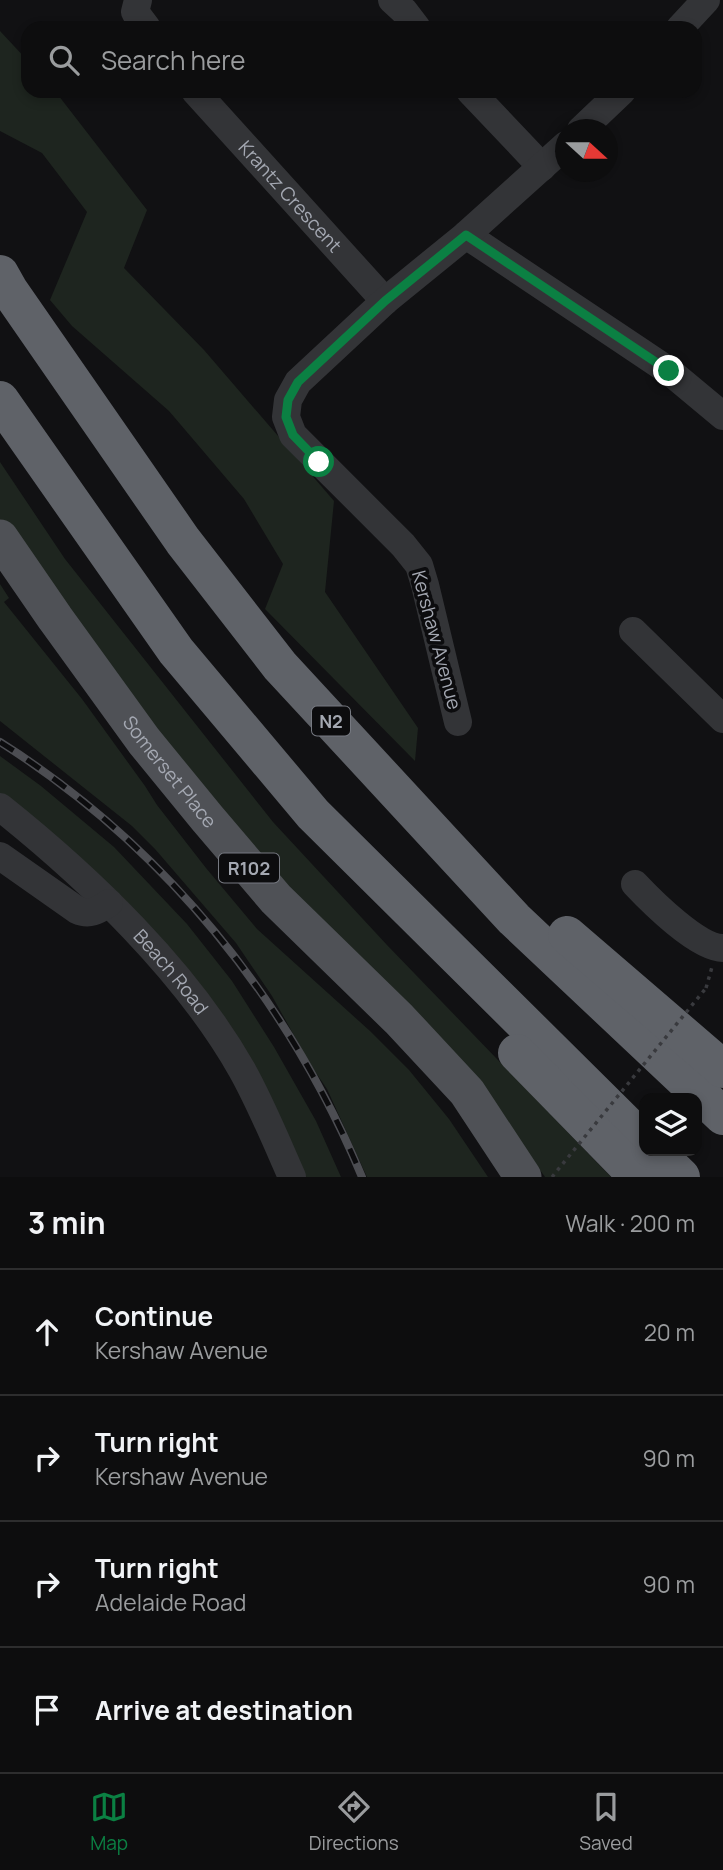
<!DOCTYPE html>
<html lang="en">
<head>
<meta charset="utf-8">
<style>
  :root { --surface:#0d0d0e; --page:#161617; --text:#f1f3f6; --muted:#9a9c9e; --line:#2d2d2e; --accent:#0b8043 }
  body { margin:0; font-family:Manrope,sans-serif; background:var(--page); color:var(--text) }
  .controls { position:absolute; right:21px; bottom:21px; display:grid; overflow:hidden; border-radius:14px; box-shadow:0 4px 10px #0003 }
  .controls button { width:63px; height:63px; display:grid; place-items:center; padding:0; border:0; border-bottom:2px solid var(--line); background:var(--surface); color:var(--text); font:35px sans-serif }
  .compass { position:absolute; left:555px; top:119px; width:63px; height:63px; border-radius:50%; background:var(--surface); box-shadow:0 4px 10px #0003; rotate:111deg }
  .stop { position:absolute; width:21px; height:21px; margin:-16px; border:5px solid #0b8043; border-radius:50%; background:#fff }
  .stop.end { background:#0b8043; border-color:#fff; box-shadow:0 2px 7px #0008 }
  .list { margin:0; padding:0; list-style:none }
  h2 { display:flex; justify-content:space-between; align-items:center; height:91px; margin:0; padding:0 28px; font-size:30px }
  h2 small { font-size:23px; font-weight:400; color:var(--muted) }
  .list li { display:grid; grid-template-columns:46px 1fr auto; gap:21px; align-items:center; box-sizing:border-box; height:126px; padding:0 28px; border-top:2px solid var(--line) }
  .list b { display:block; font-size:26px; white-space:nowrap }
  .list p { margin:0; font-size:23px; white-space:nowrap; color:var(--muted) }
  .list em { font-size:23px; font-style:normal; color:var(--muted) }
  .icon { flex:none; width:38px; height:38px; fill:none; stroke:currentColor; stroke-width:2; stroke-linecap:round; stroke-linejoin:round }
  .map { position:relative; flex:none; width:723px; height:1177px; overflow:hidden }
  .search { position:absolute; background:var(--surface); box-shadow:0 4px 10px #0003; left:21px; right:21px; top:21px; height:77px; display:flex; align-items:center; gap:18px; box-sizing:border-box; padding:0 24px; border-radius:21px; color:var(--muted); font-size:26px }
  .sheet { height:595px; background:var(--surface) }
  nav { display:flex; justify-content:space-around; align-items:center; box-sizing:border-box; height:98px; border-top:2px solid var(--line); background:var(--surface); font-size:19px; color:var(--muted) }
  nav a { display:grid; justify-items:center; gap:4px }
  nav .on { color:var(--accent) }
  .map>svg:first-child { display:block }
</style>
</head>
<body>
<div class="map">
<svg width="723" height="1177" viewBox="0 0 723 1177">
  <rect width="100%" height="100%" fill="#111113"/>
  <g fill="#1e251f">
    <path d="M0 31 28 61V91H55L147 210 124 268 204 350 334 501 325 592 418 728 415 761 265 609 283 564 244 499 169 411 72 326 50 300 87 212 42 153 0 131Z"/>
    <path d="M0 462 65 559 273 822 387 945 611 1177H545L513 1132 272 883 0 527Z"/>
    <path d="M0 584 9 598 4 602 82 699 145 786 157 805 206 868 257 929 370 1031 409 1070 449 1119 488 1177H367L327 1089 310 1064 272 996 236 943 155 849 132 826 0 721Z"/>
    <path d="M0 756 41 786 114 847 187 924 232 981 274 1047 316 1121 341 1177H296L245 1061 0 799Z"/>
  </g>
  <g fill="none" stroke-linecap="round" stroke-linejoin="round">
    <path stroke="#393a3e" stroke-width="3.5" stroke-dasharray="3.5 5" stroke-linecap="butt" d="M706 988 712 967"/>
    <g stroke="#333437" stroke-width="28">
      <path d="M138 0 135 12 147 28"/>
      <path d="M392 0 404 11 417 28"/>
      <path d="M680 28 706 0"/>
      <path id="s1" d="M195 91 385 301"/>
      <path d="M470 91 542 167"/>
      <path d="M581 130 622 91"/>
      <path d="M466 235 669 371 723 416"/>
      <path d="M633 631 723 719"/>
      <path d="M458 722 425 585 419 565 403 545 293 435 286 417 288 400 298 382 385 301 466 235 566 145"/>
      <path id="s2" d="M0 807C89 878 186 971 242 1070 261 1104 276 1141 292 1177"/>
      <path d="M0 856 77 910C90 916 98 910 109 903"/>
      <path d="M635 884C652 902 698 948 723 948"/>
    </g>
    <path stroke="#4f5156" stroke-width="37" id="s3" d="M0 538 55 618 144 741 207 818 276 899 399 1019 467 1092 523 1177"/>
    <g stroke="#5f6268" stroke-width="38">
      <path d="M0 274 9 290 183 541 280 666 514 919 723 1116"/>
      <path d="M0 400 176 651 313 814 644 1142"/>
      <path d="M567 935 723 1069"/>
      <path d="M517 1053 638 1177"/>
      <path d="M654 1151 681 1177"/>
    </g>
    <defs>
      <path id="rail" d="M0 742C163 845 288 999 362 1177"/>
    </defs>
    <use href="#rail" stroke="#4c4d52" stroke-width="8"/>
    <use href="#rail" stroke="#0c0c0e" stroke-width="5" stroke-dasharray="16" stroke-linecap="butt"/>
    <path stroke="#393a3e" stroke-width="3.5" stroke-dasharray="3.5 5" stroke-linecap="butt" d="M552 1177 706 988"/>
  </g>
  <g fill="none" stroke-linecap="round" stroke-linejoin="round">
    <path stroke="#0b8043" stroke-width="9" d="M319 462 293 435 286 417 288 400 298 382 385 301 466 235 669 371"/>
  </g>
  <g text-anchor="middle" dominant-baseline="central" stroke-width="7" stroke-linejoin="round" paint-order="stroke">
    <g fill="#0c0c0e" stroke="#767981" stroke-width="2">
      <rect x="312" y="706.5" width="38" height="29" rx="5"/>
      <rect x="219" y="853.5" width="60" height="29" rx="5"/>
    </g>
    <g font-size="18" font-weight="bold" fill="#a4a8b2">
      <text x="331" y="721">N2</text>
      <text x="249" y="868">R102</text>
    </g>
    <g font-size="19" fill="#a4a8b2" stroke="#0c0c0e">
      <text stroke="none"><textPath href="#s1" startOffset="142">Krantz Crescent</textPath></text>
      <text transform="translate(437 640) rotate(75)">Kershaw Avenue</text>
      <text stroke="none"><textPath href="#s3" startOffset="289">Somerset Place</textPath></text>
      <text stroke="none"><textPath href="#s2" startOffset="238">Beach Road</textPath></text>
    </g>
  </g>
</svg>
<div class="controls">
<button><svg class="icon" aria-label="layers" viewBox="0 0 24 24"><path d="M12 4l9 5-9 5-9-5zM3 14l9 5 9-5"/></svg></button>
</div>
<svg class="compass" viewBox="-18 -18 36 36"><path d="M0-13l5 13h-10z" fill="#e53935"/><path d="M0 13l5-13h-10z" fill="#9a9c9e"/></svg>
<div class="stop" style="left:319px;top:462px"></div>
<div class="stop end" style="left:669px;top:371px"></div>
<div class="search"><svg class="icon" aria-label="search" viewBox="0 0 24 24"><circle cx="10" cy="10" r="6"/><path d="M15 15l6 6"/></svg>Search here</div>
</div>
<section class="sheet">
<h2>3 min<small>Walk · 200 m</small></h2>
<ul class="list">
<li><svg class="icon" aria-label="ahead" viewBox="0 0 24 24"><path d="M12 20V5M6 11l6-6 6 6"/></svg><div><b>Continue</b><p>Kershaw Avenue</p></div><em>20 m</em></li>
<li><svg class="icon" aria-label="right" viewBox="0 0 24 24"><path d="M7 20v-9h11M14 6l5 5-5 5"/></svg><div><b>Turn right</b><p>Kershaw Avenue</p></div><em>90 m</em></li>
<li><svg class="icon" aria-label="right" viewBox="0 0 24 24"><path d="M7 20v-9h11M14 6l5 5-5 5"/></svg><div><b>Turn right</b><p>Adelaide Road</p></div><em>90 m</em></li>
<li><svg class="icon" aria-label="arrive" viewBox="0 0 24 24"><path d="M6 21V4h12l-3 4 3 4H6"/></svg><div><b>Arrive at destination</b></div></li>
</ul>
</section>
<nav>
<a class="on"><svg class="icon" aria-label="map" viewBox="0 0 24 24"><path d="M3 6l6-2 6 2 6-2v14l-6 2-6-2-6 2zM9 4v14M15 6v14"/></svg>Map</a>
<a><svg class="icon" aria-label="directions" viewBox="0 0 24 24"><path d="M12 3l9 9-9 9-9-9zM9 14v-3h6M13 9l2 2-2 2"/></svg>Directions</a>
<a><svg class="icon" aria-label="saved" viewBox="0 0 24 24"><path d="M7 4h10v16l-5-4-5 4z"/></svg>Saved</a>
</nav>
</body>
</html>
